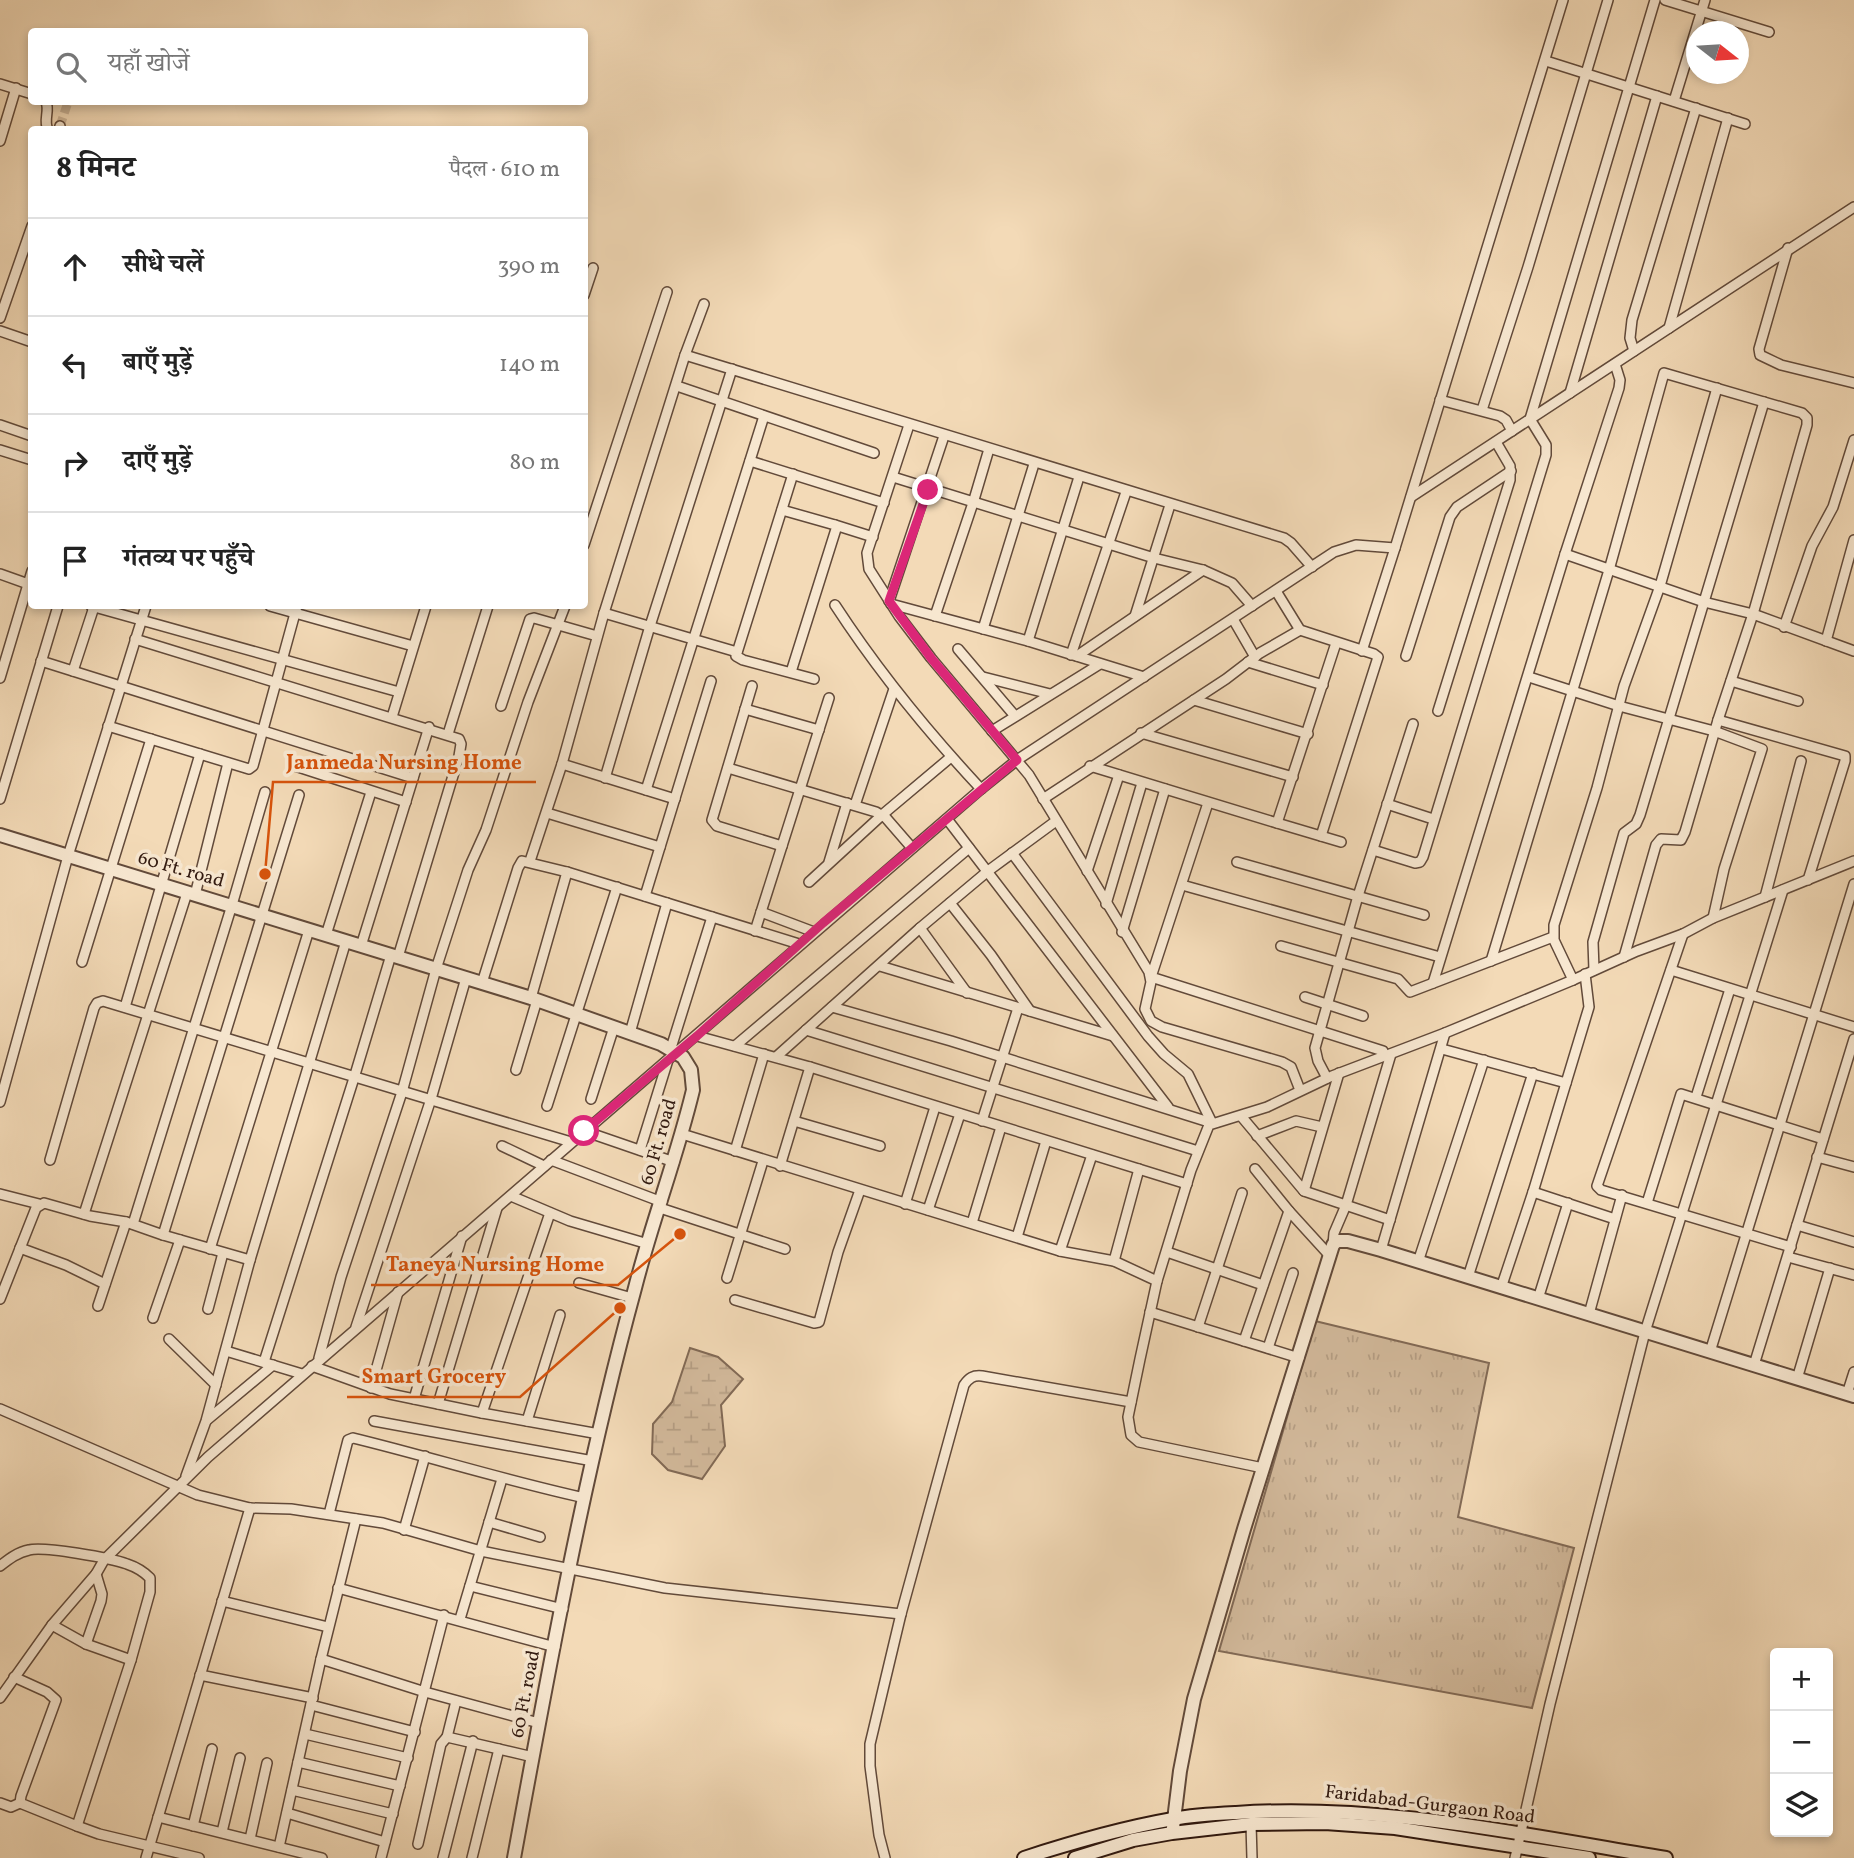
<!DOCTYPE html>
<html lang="hi">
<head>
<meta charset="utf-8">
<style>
  :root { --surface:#fff; --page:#f2f2f2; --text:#222; --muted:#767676; --line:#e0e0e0 }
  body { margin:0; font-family:Vollkorn,"Noto Serif Devanagari",serif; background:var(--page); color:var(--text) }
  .controls { position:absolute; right:21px; bottom:21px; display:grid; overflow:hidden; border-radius:7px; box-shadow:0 4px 10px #0003 }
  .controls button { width:63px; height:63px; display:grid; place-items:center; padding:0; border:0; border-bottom:2px solid var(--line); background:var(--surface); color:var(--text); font:35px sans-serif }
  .compass { position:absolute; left:1686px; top:21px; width:63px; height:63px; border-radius:50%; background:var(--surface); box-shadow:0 4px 10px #0003; rotate:107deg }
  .stop { position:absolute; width:21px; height:21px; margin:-16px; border:5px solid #db2777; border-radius:50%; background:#fff }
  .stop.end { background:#db2777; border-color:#fff; box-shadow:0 2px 7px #0008 }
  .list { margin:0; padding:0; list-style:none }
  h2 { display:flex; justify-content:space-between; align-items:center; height:91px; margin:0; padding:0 28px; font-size:30px }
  h2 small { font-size:23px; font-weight:400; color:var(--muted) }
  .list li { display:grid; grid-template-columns:46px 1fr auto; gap:21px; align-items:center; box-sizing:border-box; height:98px; padding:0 28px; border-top:2px solid var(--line) }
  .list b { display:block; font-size:26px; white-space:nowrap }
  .list em { font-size:23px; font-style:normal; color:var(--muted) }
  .icon { flex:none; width:38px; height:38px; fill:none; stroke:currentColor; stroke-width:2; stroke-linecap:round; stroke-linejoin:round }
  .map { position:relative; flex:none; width:1854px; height:1858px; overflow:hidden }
  .search { position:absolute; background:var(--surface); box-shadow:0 4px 10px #0003; left:28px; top:28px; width:560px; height:77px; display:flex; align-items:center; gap:18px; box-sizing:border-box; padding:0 24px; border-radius:7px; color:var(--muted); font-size:26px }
  .panel { position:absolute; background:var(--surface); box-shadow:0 4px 10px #0003; left:28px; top:126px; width:560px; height:483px; border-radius:7px }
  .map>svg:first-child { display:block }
</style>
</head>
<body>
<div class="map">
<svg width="1854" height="1858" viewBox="0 0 1854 1858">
  <defs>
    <pattern id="wetland-marsh" width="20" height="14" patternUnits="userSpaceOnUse" patternTransform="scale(1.75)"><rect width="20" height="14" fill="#d2b99b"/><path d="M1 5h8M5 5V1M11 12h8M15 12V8" fill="none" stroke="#b59e84"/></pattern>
    <pattern id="park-tufts" width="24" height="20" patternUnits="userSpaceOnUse" patternTransform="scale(1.75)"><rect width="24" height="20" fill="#d2b99b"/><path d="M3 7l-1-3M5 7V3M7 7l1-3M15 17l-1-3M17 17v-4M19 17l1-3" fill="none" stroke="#b59e84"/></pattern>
  </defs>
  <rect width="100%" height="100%" fill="#f3dab7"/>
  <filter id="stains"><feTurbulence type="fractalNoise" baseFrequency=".00286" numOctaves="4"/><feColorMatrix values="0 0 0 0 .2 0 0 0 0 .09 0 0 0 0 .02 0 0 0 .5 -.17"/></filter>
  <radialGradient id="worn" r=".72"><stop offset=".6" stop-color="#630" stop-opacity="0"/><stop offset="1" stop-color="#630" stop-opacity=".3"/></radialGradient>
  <path fill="url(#wetland-marsh)" stroke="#826a56" stroke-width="2" d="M690 1348 718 1357 743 1379 721 1405 725 1446 702 1479 668 1470 652 1454 653 1424 672 1402Z"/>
  <path fill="url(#park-tufts)" stroke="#826a56" stroke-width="2" d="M1315 1321 1489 1363 1458 1517 1574 1548 1532 1708 1219 1651Z"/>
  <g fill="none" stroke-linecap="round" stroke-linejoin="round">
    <path stroke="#ccb496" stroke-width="9" stroke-dasharray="9 4.5" stroke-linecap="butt" d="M60 126 68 102"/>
    <defs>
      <g id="minor">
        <path d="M1665 0 1769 32"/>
        <path d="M1546 61 1745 124"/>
        <path d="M0 84 32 94"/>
        <path d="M1674 101 1705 0"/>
        <path d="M46 102C50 111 43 120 48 130"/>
        <path d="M59 130 60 126"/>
        <path d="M0 141 16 88"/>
        <path d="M1788 248 1759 349 1760 355 1781 365 1854 383"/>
        <path d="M584 295 593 268"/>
        <path d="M0 318 32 226"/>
        <path d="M1669 328 1728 118"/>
        <path d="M0 331 32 342"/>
        <path d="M1634 351 1630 338 1632 320 1696 108"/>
        <path d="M685 355 1284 538 1291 543 1312 567"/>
        <path d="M677 386 874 453"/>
        <path d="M1570 393 1657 96"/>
        <path d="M1440 400 1500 416 1506 420 1512 431"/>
        <path d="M1482 410 1528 267 1608 0"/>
        <path d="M0 425 32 436"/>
        <path d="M909 425 867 553 869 569 899 616 931 658 1029 775 1149 972 1151 982 1145 1009 1151 1021 1162 1027 1282 1062 1291 1067 1300 1090"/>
        <path d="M0 450 32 460"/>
        <path d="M750 461 884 503"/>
        <path d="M793 474 736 656 743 660 814 679"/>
        <path d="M893 477 1154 558 1203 570 1232 583 1252 606"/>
        <path d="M1411 497 1854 207"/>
        <path d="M782 510 835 525 836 529 791 672"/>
        <path d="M835 525 873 537"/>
        <path d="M584 545 667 292"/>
        <path d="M1565 554 1704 602 1753 614 1854 651"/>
        <path d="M0 574 31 585"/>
        <path d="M1276 591 1300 630 1374 654 1378 657 1321 836"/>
        <path d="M889 601 944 436"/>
        <path d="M891 604 1028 641 1144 677"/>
        <path d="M835 605C878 671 927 731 981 789"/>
        <path d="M91 606 399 692"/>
        <path d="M270 606 413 646"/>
        <path d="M604 613 737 652"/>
        <path d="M935 616 973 503 989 449"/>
        <path d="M1135 616 1170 505"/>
        <path d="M1233 619 1255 657"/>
        <path d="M1784 627 1812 546 1833 507 1854 440"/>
        <path d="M983 629 1034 464"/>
        <path d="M135 639 459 739 461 744 459 756 398 957"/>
        <path d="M1028 641 1079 477"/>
        <path d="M1826 641 1854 540"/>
        <path d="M958 649 1015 716"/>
        <path d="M1362 651 1395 548 1563 0"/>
        <path d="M1071 655 1126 492"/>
        <path d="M1077 656 1203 570"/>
        <path d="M1406 656 1450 517 1457 507 1511 471"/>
        <path d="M41 661 413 778"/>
        <path d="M1248 662 1323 685"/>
        <path d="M73 671 94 607"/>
        <path d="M983 677 1050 694"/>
        <path d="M1529 677 1619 706 1714 731 1762 749 1724 869 1713 918"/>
        <path d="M0 678 32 571"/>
        <path d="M1731 681 1798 701"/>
        <path d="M752 686 712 820 717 826 782 846"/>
        <path d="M1194 700 1308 734"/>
        <path d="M501 706 530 619 534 618 597 636"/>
        <path d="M745 709 819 730"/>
        <path d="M1438 711 1510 480V466L1496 442"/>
        <path d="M392 717 426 606"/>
        <path d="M1718 720 1845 756V761L1808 880"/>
        <path d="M108 726 249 769 253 766 297 606"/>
        <path d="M992 731 1100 664"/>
        <path d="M1141 733 1293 777"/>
        <path d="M448 734 488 606"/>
        <path d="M562 764 675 799"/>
        <path d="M292 765 406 802"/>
        <path d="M1090 766 1277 823 1336 643"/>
        <path d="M728 768 876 812 886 818 912 848"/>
        <path d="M605 778 650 626 732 369"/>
        <path d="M646 790 764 416"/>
        <path d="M0 799 58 606"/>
        <path d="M1043 799 1226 679 1260 653 1300 630"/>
        <path d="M1208 803 1151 977 1383 1051"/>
        <path d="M1387 804 1433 819"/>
        <path d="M855 805 894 689"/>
        <path d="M547 813 660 847"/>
        <path d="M947 819 1168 1107"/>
        <path d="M1277 823 1341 842"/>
        <path d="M1373 850 1415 863 1420 862 1423 857 1546 455V445L1530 419 1655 0"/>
        <path d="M1012 853 1148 1036 1164 1054 1188 1074 1212 1123"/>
        <path d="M530 861 562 764 604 613 685 355 704 304"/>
        <path d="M829 862 847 803"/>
        <path d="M1237 862 1424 915"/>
        <path d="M1087 871 1119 775"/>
        <path d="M809 882 882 815 951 757"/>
        <path d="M1182 885 1440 957"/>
        <path d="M195 895 228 763"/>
        <path d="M645 896 711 681"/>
        <path d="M1765 897 1801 761"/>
        <path d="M950 903 991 955 1030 1011"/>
        <path d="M1106 904 1142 783"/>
        <path d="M761 912 814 932"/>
        <path d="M920 928 967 993"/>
        <path d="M755 931 829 698"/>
        <path d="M1122 932 1165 789"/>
        <path d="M1683 934 1597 1186 1601 1190 1791 1247"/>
        <path d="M326 935 371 792"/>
        <path d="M361 946 429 727"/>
        <path d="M1281 946 1398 979 1410 992 1553 937"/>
        <path d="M1491 961 1609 570 1664 373 1802 413 1807 418V425L1753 614 1718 720 1685 832 1681 840 1661 839 1656 845 1624 957"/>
        <path d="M82 962 151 739"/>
        <path d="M880 966 1113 1036"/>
        <path d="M1594 970 1593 942 1624 833 1636 824 1640 815 1764 402"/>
        <path d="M1671 970 1854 1027"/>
        <path d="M1573 980 1554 940V925L1597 788 1624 686 1660 586 1717 388"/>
        <path d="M482 983 518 868 522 861 567 872 799 944"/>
        <path d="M1433 983 1565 554 1619 388 1620 380 1615 364"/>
        <path d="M1305 997 1363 1016"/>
        <path d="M531 998 567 872"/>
        <path d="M125 1007 200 754"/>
        <path d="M832 1007 951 1041 1212 1123"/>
        <path d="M806 1030 1198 1151"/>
        <path d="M630 1033 667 903"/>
        <path d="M697 1036 810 1067 1187 1184"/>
        <path d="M735 1046 969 848"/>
        <path d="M671 1048 712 917"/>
        <path d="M1442 1049 1566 1083"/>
        <path d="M776 1057 920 928 988 871 1056 821"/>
        <path d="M516 1070 537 1000"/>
        <path d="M1327 1078 1318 1061 1315 1048 1358 896 1413 724"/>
        <path d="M1696 1097 1730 989"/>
        <path d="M591 1099 614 1027"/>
        <path d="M0 1102 68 856 146 606"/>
        <path d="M547 1106 617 887"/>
        <path d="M1241 1116 1304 1191 1390 1220"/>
        <path d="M794 1121 880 1146"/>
        <path d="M982 1121 1018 1008"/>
        <path d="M584 1131 674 1162"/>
        <path d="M682 1134 1060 1251 1114 1261 1157 1281"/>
        <path d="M1257 1136 1296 1121 1322 1127"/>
        <path d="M502 1146 544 1166"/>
        <path d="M640 1150 668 1060"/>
        <path d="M735 1151 764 1054"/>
        <path d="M1817 1157 1854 1167"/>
        <path d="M50 1160 94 1008 97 1003 103 1001 571 1142"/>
        <path d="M551 1160 662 1202"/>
        <path d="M780 1166 810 1067"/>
        <path d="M1255 1169 1289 1211 1330 1256"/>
        <path d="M1304 1191 1339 1073"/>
        <path d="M1533 1192 1615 1219"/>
        <path d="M0 1194 39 1204"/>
        <path d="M511 1196 570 1221 648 1244"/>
        <path d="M1647 1203 1681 1094 1823 1139"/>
        <path d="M905 1204 935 1107"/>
        <path d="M660 1208 785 1249"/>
        <path d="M928 1210 960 1114"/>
        <path d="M84 1214 187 893"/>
        <path d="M972 1223 1001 1127"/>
        <path d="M133 1224 232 905 265 792"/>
        <path d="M1797 1225 1854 1242"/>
        <path d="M163 1235 299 795"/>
        <path d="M1017 1237 1046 1141"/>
        <path d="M1333 1245 1334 1233 1346 1205 1391 1054"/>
        <path d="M20 1248 66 1265 105 1284"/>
        <path d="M210 1249 309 930"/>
        <path d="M1381 1250 1445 1033"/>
        <path d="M1060 1251 1092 1155"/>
        <path d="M1167 1252 1263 1285"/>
        <path d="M1788 1257 1854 1275"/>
        <path d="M1114 1261 1139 1169"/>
        <path d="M1418 1262 1484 1060"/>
        <path d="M1468 1277 1533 1073"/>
        <path d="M727 1278 763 1161"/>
        <path d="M579 1283 632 1298"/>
        <path d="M1501 1288 1533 1192 1589 1007 1585 974"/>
        <path d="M0 1299 36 1208 44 1203 90 1216 126 1222 163 1235 250 1260"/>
        <path d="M1538 1299 1568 1203"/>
        <path d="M735 1300 814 1323 819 1322 838 1252 860 1190"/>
        <path d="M98 1306 126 1222"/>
        <path d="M208 1309 223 1253"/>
        <path d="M1150 1312 1299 1358"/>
        <path d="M1589 1314 1622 1195"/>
        <path d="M153 1318 180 1240"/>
        <path d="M356 1327 431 1099 466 978"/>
        <path d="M1198 1327 1242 1193"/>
        <path d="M169 1339 216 1385"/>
        <path d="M1244 1341 1289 1211"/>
        <path d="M1268 1348 1293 1273"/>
        <path d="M226 1351 302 1374"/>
        <path d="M1710 1352 1854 884"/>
        <path d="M319 1358 341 1277 402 1092 436 969 468 870 486 830 528 702 565 606"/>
        <path d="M264 1362 354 1078 391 955"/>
        <path d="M1754 1365 1854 1039"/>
        <path d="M312 1366 390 1394 482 1413 599 1434"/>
        <path d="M1797 1379 1830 1268"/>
        <path d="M371 1388 398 1292"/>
        <path d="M1847 1394 1854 1372"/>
        <path d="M414 1399 462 1236"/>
        <path d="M438 1404 497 1208"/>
        <path d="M0 1409 198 1495 250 1508 291 1509 383 1523 481 1551 665 1588 901 1614"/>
        <path d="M482 1413 550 1213"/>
        <path d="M207 1420 273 1365"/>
        <path d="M374 1421 593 1461"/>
        <path d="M527 1421 560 1315"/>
        <path d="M1263 1468 1139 1442 1131 1435 1128 1417 1140 1359 1157 1281 1191 1170 1209 1125 1267 1107 1332 1076 1445 1033 1573 980 1637 951 1683 934 1713 918 1854 861"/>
        <path d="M186 1476 206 1421 250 1260 346 941"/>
        <path d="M329 1514 348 1440 353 1438C431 1457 507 1481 585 1498"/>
        <path d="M489 1522 540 1537"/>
        <path d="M404 1530 425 1456"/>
        <path d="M0 1566C9 1559 18 1552 29 1550 43 1546 111 1558 127 1564 136 1567 143 1571 150 1578V1592L131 1660 77 1826 20 1803 21 1796 56 1700 47 1692 14 1677"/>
        <path d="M470 1586 563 1609"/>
        <path d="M338 1588 555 1647"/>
        <path d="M222 1601 328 1627"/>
        <path d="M460 1619 502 1479"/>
        <path d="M52 1625 86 1644 131 1660"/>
        <path d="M86 1644 101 1601 102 1594 96 1574"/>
        <path d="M321 1659 356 1519"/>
        <path d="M200 1675 313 1698"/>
        <path d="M0 1698 52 1625 96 1574 104 1560 208 1457 981 789 1017 760 1334 552 1356 545 1395 548"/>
        <path d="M311 1705 415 1732"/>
        <path d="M305 1734 408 1758"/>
        <path d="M447 1737 456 1701"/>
        <path d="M298 1762 400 1786"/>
        <path d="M292 1790 393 1814"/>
        <path d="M0 1803 11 1807 20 1803"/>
        <path d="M287 1813 385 1842"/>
        <path d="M158 1817 322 1858"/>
        <path d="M1251 1824 1252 1858"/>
        <path d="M77 1826 99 1834 199 1858"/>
        <path d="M193 1826 212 1749"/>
        <path d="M222 1832 240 1758"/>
        <path d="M250 1839 267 1763"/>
        <path d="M418 1844 441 1744 447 1737 533 1757"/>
        <path d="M279 1847 321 1659 425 1692 539 1723"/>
        <path d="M146 1858 250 1508"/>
        <path d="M381 1858 444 1615"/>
        <path d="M443 1858 473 1741"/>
        <path d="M472 1858 499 1749"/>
        <path d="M885 1858 879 1835 870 1766V1744L901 1614 964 1385C969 1378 973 1375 982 1376L1131 1402"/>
        <path d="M1515 1858 1550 1704 1645 1332 1783 890"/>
      </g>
      <g id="tertiary">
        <path d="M0 835 531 998 661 1044 683 1057 691 1070 693 1090C677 1157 652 1221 635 1288 584 1475 549 1667 514 1858"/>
        <path d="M1173 1828 1180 1771 1194 1699 1244 1529 1333 1245 1337 1241H1348L1381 1250 1854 1396"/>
      </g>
      <g id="secondary">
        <path d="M1024 1858C1073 1842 1122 1828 1173 1819 1193 1815 1215 1814 1236 1813 1380 1803 1524 1835 1666 1858"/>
        <path d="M1075 1858 1133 1840 1172 1833 1251 1824 1325 1823 1395 1828 1589 1858"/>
      </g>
    </defs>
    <use href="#minor" stroke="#624a3a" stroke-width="12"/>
    <use href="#tertiary" stroke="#624a3a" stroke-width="16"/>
    <use href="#secondary" stroke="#321a10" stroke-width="16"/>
    <use href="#minor" stroke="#f7e7d0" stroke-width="9"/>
    <use href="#tertiary" stroke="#f7e7d0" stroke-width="12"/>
    <use href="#secondary" stroke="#f7e7d0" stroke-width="12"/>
  </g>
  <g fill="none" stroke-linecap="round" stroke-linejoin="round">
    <path stroke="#db2777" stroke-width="9" d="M584 1131 697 1036 823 923 1017 760 931 658 889 601 928 490"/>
  </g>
  <g text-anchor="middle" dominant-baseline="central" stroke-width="7" stroke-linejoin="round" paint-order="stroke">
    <g font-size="19" fill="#321a10" stroke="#f7e7d0">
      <text transform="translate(181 870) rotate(16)">60 Ft. road</text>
      <text transform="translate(659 1142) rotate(-74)">60 Ft. road</text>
      <text transform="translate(526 1694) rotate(-79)">60 Ft. road</text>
      <text transform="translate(1430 1805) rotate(7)">Faridabad-Gurgaon Road</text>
    </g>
  </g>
  <path fill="none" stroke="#d6530c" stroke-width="2.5" d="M265 874L273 782H536M680 1234L618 1285H371M620 1308L520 1397H347"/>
  <g fill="#d6530c" stroke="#f7e7d0" stroke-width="2.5">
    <circle cx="265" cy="874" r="7"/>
    <circle cx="680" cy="1234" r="7"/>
    <circle cx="620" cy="1308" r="7"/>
  </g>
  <g font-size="21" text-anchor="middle" font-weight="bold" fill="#d6530c" stroke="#f7e7d0" stroke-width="7" stroke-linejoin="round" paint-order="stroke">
    <text x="404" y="769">Janmeda Nursing Home</text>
    <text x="495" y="1271">Taneya Nursing Home</text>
    <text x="434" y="1383">Smart Grocery</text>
  </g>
  <rect width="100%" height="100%" filter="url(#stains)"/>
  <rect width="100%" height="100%" fill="url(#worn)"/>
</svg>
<div class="controls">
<button>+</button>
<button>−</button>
<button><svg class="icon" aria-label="layers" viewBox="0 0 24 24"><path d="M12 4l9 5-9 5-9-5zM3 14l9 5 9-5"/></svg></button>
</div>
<svg class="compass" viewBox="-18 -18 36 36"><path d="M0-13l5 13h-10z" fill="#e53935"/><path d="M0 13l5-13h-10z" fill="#767676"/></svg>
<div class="stop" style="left:584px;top:1131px"></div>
<div class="stop end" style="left:928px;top:490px"></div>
<div class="search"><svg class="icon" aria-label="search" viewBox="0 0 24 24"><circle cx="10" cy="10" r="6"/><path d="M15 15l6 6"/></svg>यहाँ खोजें</div>
<section class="panel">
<h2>8 मिनट<small>पैदल · 610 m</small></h2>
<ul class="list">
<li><svg class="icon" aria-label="ahead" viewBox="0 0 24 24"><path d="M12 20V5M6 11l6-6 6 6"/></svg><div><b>सीधे चलें</b></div><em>390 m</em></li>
<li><svg class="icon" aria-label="left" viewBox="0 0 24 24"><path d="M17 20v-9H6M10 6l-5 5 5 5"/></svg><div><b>बाएँ मुड़ें</b></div><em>140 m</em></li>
<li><svg class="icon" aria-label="right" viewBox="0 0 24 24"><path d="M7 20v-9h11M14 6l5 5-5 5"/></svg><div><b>दाएँ मुड़ें</b></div><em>80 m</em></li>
<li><svg class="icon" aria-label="arrive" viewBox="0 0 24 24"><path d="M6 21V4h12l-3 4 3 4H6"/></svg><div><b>गंतव्य पर पहुँचे</b></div></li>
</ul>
</section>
</div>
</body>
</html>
